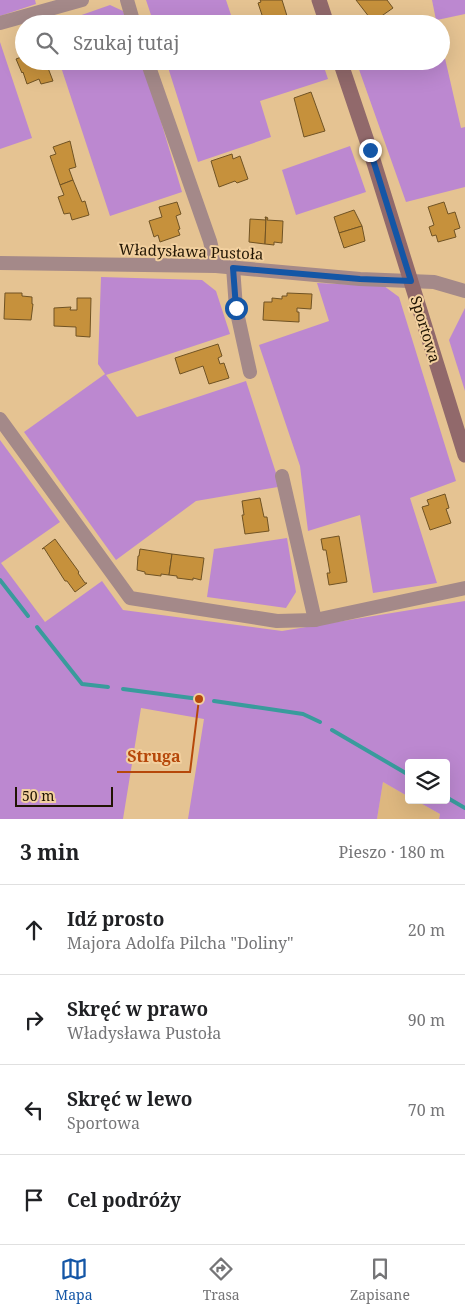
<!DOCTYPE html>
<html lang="pl">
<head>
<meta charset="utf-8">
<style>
  :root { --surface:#fff; --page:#f6f6f6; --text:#202124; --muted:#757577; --line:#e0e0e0; --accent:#1456a6 }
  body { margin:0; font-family:"Noto Serif",serif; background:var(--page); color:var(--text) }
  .controls { position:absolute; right:15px; bottom:15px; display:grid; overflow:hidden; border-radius:5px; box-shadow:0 5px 20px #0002 }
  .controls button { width:45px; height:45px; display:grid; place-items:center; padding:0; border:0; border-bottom:1px solid var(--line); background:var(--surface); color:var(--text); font:25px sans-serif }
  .scale { position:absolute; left:15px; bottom:12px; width:98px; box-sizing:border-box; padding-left:5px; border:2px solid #211503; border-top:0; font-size:14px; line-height:18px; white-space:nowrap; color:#211503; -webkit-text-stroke:4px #f2d09f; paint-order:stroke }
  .stop { position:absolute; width:15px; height:15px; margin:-11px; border:4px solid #1456a6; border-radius:50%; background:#fff }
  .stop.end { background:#1456a6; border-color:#fff; box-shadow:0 1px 5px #0008 }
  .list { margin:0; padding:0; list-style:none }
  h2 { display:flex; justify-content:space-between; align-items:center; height:65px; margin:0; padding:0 20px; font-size:21px }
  h2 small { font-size:16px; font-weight:400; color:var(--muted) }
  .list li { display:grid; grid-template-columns:32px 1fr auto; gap:15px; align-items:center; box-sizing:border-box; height:90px; padding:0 20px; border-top:1px solid var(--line) }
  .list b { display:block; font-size:19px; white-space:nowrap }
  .list p { margin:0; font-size:16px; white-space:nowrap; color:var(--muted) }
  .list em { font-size:16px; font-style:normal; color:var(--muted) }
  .icon { flex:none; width:28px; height:28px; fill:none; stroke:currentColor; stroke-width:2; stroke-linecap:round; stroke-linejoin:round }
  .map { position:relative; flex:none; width:465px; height:819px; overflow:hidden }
  .search { position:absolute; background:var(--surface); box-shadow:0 5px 20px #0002; left:15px; right:15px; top:15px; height:55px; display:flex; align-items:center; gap:12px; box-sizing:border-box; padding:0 18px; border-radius:28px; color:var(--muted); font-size:19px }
  .sheet { height:425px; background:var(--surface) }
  nav { display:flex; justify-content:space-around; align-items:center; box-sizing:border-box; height:70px; border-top:1px solid var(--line); background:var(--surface); font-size:14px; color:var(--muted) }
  nav a { display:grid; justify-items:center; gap:2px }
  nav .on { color:var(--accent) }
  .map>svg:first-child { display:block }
</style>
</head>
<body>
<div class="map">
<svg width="465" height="819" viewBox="0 0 465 819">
  <rect width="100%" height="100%" fill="#e5c392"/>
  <path fill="#ddb77f" d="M383 782 409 797V800H415L440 814 439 819H377Z"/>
  <g fill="#bc88d0">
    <path d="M0 0H35L36 4 0 16Z"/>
    <path d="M146 0H226L234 24H154Z"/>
    <path d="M432 0H465V14L437 20V24H420L436 20Z"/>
    <path d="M110 5 123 11 128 24H56Z"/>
    <path d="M441 41 461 128 465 127V187L406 202 356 61H441Z"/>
    <path d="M0 42 32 138 0 149Z"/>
    <path d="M59 61H141L154 98 182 192 110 216Z"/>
    <path d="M166 61H322L328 79 260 101 271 137 198 162Z"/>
    <path d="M350 146 366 192 296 215 282 170Z"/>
    <path d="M101 277 202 280 216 291 230 334 106 375 137 417 246 381 276 473 278 487 196 501 116 560 24 432 105 374 98 364Z"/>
    <path d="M317 283 384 286 399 297 456 481 410 498 437 583 373 593 360 515 308 531 300 466 259 345 329 321Z"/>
    <path d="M465 308V391L449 340Z"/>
    <path d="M0 440 60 522 1 563 45 622 102 581 123 610 282 631 465 601V819H439L440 814 415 800H446V763H409V797L383 782 377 819H188L204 719 141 708 123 819H0Z"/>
    <path d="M287 538 296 592 286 608 207 597 214 549Z"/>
  </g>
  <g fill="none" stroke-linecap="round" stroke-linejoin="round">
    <g stroke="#399b9c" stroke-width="4">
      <path d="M0 580 28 616"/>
      <path d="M37 627 82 684 108 687"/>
      <path d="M123 689 199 699"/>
      <path d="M214 701 303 714 320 722"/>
      <path d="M332 730 409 775"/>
      <path d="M446 797 465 808"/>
    </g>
  </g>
  <g fill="#c6913c" stroke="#705324">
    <path d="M260 0H282L287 16 283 18 284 22 265 24 258 3 261 2Z"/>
    <path d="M356 0H387L393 8 373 22Z"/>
    <path d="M24 56V61H52L54 66 48 68 53 81 41 84 39 79 27 84 23 72 22 73 16 59Z"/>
    <path d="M311 92 325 131 304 137 294 98Z"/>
    <path d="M70 141 76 167 69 169 73 180 60 185 50 156 56 154 53 147Z"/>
    <path d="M232 154 233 159 240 156 248 179 237 183 235 181 219 187 211 161Z"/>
    <path d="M73 180 82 202 85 201 89 215 72 220 70 213 64 214 58 197 64 195 60 185Z"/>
    <path d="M177 202 181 214 176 216 180 229 178 230 180 235 160 242 158 235 154 237 149 221 162 217 159 207Z"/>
    <path d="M444 202 448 214 455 212 460 228 454 230 456 237 438 242 436 235 432 236 429 227 434 225 428 207Z"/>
    <path d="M354 210 362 226 339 233 334 217Z"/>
    <path d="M265 217H266L265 244 249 242 250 219 266 220Z"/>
    <path d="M266 217 268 218 267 220 283 221 282 243 274 242V245L265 244Z"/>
    <path d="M362 226 365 241 344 248 339 233Z"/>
    <path d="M5 293H22V296L32 297V304H33L31 320 4 319Z"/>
    <path d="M287 293 312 294 311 309 297 308V312H299V322L263 320 264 302H272V298L282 299V296H287Z"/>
    <path d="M77 298H91L90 337 76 336V327L54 326V308L71 307 70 310H77Z"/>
    <path d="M218 344 222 356 218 358 220 364 224 363 229 378 209 384 203 366 180 374 175 358Z"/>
    <path d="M445 494 449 508 446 509 451 523 430 530 422 507 429 505 427 500Z"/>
    <path d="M260 498 264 517H267L269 531 245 534 242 515H244L242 501Z"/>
    <path d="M339 536 347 582 329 585 327 573H330L326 550H323L321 539Z"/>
    <path d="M55 539 79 572 78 573 85 583H87L75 592 67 581H65L44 548 42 549Z"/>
    <path d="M140 549 172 554 169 575 161 574V576L145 574V572L137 570 138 556H139Z"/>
    <path d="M172 554 204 558 201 580 193 578V580L177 578V576L169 575Z"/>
  </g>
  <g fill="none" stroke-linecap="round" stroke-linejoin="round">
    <g stroke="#a48989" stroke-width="14">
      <path d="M127 0 134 24"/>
      <path d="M0 23 82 0"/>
      <path d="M147 61 210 241 216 266"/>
      <path d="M0 263 216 266 360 279 434 282 465 291"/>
      <path d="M233 267 236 308 250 372"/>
      <path d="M0 419 130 598 277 621 315 620 465 588"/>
      <path d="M282 476 315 620"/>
    </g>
    <g stroke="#91696b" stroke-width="15">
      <path d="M319 0 327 24"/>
      <path d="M340 61 370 150 465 455"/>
    </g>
  </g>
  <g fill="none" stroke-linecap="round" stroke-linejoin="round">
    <path stroke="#1456a6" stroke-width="6" d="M236 308 233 268 360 279 411 281 370 150"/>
  </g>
  <g text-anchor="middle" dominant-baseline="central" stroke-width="4" stroke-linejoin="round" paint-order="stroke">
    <g font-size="15" fill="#211503" stroke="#f2d09f">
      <text transform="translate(191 251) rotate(2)">Władysława Pustoła</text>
      <text transform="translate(426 329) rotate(73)">Sportowa</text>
    </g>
  </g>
  <path fill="none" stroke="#b6480a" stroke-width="2" d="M199 699L190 772H117"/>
  <circle fill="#b6480a" stroke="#f2d09f" stroke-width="2" cx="199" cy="699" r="5"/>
  <g font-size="16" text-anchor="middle" font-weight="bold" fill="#b6480a" stroke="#f2d09f" stroke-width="4" stroke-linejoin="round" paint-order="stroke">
    <text x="154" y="762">Struga</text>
  </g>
</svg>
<div class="controls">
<button><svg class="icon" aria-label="layers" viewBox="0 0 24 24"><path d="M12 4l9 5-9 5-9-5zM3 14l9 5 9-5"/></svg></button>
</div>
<div class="scale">50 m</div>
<div class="stop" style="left:236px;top:308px"></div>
<div class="stop end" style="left:370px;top:150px"></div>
<div class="search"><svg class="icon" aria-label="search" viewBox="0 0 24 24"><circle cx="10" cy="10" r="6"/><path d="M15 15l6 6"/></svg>Szukaj tutaj</div>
</div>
<section class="sheet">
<h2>3 min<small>Pieszo · 180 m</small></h2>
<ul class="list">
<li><svg class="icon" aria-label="ahead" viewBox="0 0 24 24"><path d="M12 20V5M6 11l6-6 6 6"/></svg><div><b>Idź prosto</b><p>Majora Adolfa Pilcha &quot;Doliny&quot;</p></div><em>20 m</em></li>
<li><svg class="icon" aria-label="right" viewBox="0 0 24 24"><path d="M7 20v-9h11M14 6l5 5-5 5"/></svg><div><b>Skręć w prawo</b><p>Władysława Pustoła</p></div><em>90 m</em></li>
<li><svg class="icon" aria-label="left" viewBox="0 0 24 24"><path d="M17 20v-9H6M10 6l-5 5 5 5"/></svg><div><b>Skręć w lewo</b><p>Sportowa</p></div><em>70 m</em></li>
<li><svg class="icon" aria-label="arrive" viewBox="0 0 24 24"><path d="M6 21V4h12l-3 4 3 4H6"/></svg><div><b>Cel podróży</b></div></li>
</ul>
</section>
<nav>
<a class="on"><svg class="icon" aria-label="map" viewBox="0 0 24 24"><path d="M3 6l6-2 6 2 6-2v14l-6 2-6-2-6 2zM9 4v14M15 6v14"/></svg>Mapa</a>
<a><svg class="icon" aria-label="directions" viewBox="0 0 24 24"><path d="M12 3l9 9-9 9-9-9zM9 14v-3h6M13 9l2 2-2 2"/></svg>Trasa</a>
<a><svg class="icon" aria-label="saved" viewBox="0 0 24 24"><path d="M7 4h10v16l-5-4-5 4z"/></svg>Zapisane</a>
</nav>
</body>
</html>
